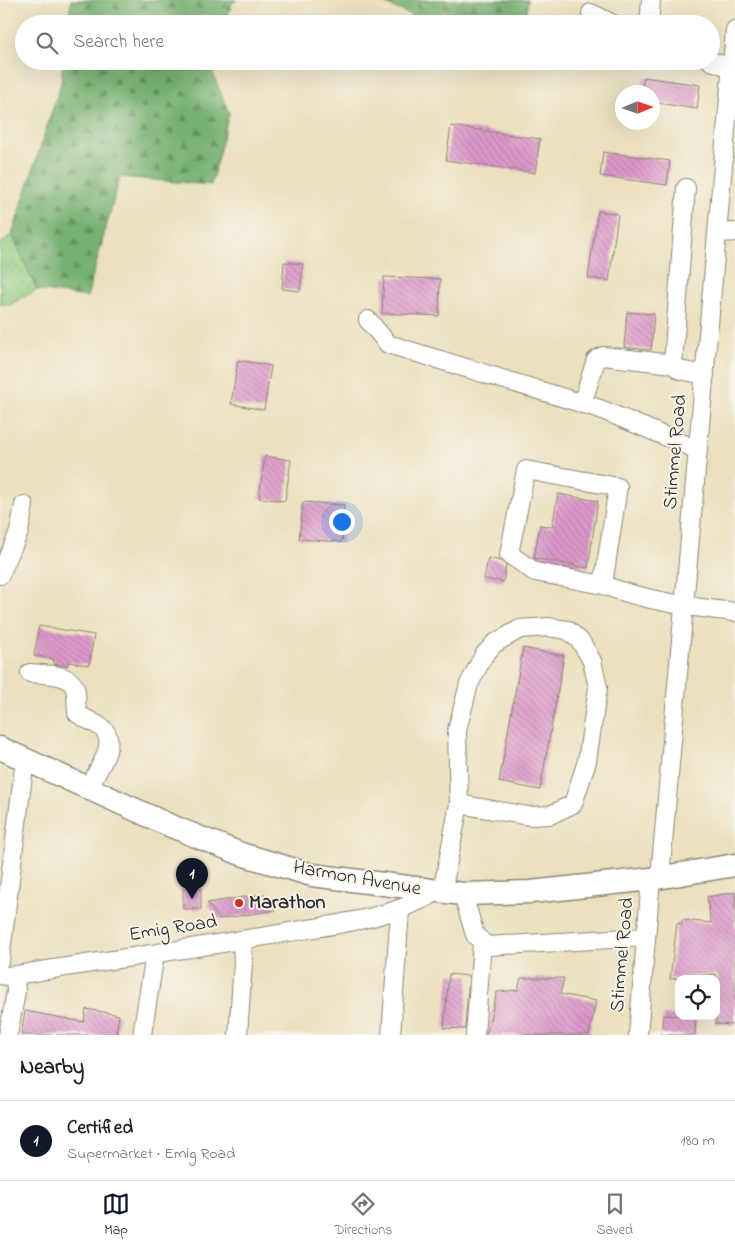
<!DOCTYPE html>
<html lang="en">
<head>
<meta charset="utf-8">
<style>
  :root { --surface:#fff; --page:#f6f6f6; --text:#202124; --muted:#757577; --line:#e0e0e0; --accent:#111827 }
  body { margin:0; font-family:"Indie Flower",sans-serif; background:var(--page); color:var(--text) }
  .controls { position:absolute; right:15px; bottom:15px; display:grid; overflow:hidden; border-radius:10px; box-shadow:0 5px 20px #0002 }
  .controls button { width:45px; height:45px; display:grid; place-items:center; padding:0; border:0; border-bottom:1px solid var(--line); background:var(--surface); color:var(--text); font:25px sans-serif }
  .compass { position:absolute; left:615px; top:85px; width:45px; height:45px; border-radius:50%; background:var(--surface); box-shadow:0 5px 20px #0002; rotate:88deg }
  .you { position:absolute; left:341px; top:521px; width:18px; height:18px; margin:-12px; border:4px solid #fff; border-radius:50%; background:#1a73e8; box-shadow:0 0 0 8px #1a73e833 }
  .badge { display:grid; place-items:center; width:32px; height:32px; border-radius:50%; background:var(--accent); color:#fff; font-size:16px; font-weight:700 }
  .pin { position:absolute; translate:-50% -41px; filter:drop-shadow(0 1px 2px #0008) }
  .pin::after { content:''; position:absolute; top:26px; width:18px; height:15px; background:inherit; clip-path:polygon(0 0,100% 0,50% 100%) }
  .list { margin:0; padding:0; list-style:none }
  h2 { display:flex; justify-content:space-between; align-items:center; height:65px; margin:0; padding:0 20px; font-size:21px }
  h2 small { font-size:16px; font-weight:400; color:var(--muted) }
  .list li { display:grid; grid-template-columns:32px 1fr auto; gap:15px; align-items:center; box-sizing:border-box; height:80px; padding:0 20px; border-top:1px solid var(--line) }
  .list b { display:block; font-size:19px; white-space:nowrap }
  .list p { margin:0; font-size:16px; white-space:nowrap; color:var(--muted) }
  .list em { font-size:16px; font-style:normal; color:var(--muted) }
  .icon { flex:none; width:28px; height:28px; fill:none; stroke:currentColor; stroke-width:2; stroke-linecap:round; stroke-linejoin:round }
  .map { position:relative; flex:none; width:735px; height:1035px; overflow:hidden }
  .search { position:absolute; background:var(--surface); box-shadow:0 5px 20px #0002; left:15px; right:15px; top:15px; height:55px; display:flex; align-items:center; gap:12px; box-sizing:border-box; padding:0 18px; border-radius:28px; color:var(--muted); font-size:19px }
  .sheet { height:145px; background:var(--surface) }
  nav { display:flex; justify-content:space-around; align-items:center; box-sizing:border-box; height:70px; border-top:1px solid var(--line); background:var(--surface); font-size:14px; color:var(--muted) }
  nav a { display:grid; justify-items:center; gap:2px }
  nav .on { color:var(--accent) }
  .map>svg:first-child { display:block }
</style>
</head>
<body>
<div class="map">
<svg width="735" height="1035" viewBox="0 0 735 1035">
  <defs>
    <pattern id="grass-dots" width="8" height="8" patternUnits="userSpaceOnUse" patternTransform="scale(1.25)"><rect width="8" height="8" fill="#93ce83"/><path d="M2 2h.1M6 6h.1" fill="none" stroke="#7fb171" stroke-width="1.8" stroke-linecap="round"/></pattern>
    <pattern id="forest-firs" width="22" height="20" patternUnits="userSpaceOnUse" patternTransform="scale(1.25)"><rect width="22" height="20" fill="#76b171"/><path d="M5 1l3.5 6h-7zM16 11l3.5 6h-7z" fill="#61905d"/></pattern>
    <pattern id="building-back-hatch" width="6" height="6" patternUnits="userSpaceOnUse" patternTransform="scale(1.25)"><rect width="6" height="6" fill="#dd98cb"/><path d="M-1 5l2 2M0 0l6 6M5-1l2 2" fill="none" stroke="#b37ca5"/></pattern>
  </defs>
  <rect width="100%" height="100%" fill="#f7f3e8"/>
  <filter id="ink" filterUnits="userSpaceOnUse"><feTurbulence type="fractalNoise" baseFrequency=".02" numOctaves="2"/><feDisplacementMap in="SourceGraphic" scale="10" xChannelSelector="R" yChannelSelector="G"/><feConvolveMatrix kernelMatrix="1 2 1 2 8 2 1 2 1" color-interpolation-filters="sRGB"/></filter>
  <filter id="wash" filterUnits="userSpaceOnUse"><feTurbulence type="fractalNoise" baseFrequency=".0096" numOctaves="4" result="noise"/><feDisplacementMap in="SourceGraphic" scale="20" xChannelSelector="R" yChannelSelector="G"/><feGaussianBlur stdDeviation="1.12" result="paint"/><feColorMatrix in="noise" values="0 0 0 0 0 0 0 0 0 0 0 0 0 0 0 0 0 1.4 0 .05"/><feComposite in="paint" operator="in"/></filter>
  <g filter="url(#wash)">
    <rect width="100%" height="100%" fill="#ebe0be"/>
    <path fill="url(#grass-dots)" stroke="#5f7c57" d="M12 234 37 290 9 305 0 304V244Z"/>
    <g fill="url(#forest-firs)" stroke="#506e4e">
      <path d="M71 0H237L232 3 226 24H68Z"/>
      <path d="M376 0H528L525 24H432Z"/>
      <path d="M63 61H214L211 69 229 113 211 185 120 177 87 297 37 290 12 234 61 83Z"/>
    </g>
    <g id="blocks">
      <g fill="url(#building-back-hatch)">
        <path d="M644 77 700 85 697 109 652 102V92H641Z"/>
        <path d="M451 126 540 139 535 173 446 160Z"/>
        <path d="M603 152 670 161 667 185 600 176Z"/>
        <path d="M598 211 618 214 609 281 588 278Z"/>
        <path d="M284 262 303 264 300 291 282 289Z"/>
        <path d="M384 277 440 279 439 316 382 313Z"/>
        <path d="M627 312 654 314 651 350 624 347Z"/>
        <path d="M238 360 271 366 264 410 231 404Z"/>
        <path d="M265 456 291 460 285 501 259 498Z"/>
        <path d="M558 494 598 501 588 568 534 558 540 525 552 527Z"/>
        <path d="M303 502 344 505 342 542 299 539Z"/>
        <path d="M488 558 501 561 506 565 503 582 484 579Z"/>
        <path d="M39 626 94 635 89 665 68 662 67 666 53 664 54 659 34 656Z"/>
        <path d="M523 648 564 656 540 790 499 782Z"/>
        <rect x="183" y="889" width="18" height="20"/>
        <path d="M735 892V1025L716 1024V974L670 979 677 923 682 924V920L711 923 707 897Z"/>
        <path d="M265 894 276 910 219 919 207 903Z"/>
        <path d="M449 974 469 976 465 1029 444 1028Z"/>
        <path d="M521 978H564L560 994 596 1001 589 1035H486L497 992 518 990Z"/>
        <path d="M86 1009 119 1015 116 1035H21L25 1011 84 1022Z"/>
        <path d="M663 1015 696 1016 695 1035H661Z"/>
      </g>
    </g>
  </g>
  <g filter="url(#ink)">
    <use href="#blocks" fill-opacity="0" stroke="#8b8674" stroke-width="1"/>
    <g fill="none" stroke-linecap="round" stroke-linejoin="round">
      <defs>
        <g id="minor">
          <path d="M591 13 613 24"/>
          <path d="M649 24 651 0"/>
          <path d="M711 61 732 68"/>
          <path d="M686 188 673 364 680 370 705 375"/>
          <path d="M717 233 735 232"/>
          <path d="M368 320 388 344 600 409 698 450"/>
          <path d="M582 404 596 360 603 356 673 364"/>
          <path d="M0 575 19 532 24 505"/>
          <path d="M603 585 535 572 509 554 526 470 618 487 603 585C647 601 689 607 735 612"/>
          <path d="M30 673C46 675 74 672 76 693 77 700 76 706 77 713 85 720 98 723 104 730 118 745 95 774 88 788"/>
          <path d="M660 877 735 30"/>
          <path d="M442 893 459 804 529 816 550 815 573 804 587 761 598 687 592 661 581 642 568 630 548 627 520 629 495 643 484 655 469 684 457 730 459 804"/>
          <path d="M463 894 475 935 487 946 646 937"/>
          <path d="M0 960 25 759"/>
          <path d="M0 975 9 976C100 961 192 949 284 933 338 924 389 919 437 892"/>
          <path d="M8 1035 16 992 15 975"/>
          <path d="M142 1035 155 954"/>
          <path d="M238 1035 243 963 242 940"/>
          <path d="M391 1035 400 910"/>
          <path d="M475 1035 482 943"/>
          <path d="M638 1035 651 879"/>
        </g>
        <path id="major" d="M0 748 171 826 241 854 312 875 463 894 531 892 651 879 735 865"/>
      </defs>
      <use href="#minor" stroke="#8b8674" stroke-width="20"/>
      <use href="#major" stroke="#8b8674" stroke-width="25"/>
      <use href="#minor" stroke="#fff" stroke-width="18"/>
      <use href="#major" stroke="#fff" stroke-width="22"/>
    </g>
  </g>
  <circle fill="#c8321e" stroke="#f7f3e8" stroke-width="2" cx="239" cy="903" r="5"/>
  <g text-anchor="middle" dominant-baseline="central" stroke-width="4" stroke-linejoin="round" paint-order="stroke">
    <g font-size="20" fill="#2b2b2b" stroke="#f7f3e8">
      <text transform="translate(676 452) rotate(-85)">Stimmel Road</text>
      <text transform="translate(357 879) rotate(10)">Harmon Avenue</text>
      <text transform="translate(173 929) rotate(-9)">Emig Road</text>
      <text transform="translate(623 955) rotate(-85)">Stimmel Road</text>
    </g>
    <g font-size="20" font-weight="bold" fill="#2b2b2b" stroke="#f7f3e8" text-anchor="start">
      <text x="249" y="903">Marathon</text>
    </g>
  </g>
</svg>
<div class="controls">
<button><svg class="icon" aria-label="locate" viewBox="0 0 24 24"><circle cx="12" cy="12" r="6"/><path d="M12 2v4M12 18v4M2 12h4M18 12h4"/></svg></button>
</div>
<svg class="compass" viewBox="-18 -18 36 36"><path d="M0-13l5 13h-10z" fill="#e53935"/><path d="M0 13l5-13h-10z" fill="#757577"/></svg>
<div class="you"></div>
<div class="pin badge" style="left:192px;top:899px">1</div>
<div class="search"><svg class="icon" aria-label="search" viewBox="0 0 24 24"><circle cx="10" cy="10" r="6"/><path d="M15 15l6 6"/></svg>Search here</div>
</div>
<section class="sheet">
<h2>Nearby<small></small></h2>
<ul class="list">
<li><span class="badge">1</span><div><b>Certified</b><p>Supermarket · Emig Road</p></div><em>180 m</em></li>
</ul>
</section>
<nav>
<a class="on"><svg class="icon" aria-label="map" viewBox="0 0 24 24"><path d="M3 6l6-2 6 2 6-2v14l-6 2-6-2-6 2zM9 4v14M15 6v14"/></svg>Map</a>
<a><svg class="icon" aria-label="directions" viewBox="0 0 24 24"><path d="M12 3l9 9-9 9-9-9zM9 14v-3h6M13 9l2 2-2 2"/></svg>Directions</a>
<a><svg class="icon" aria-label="saved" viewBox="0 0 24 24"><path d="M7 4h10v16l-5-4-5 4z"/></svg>Saved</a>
</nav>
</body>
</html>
